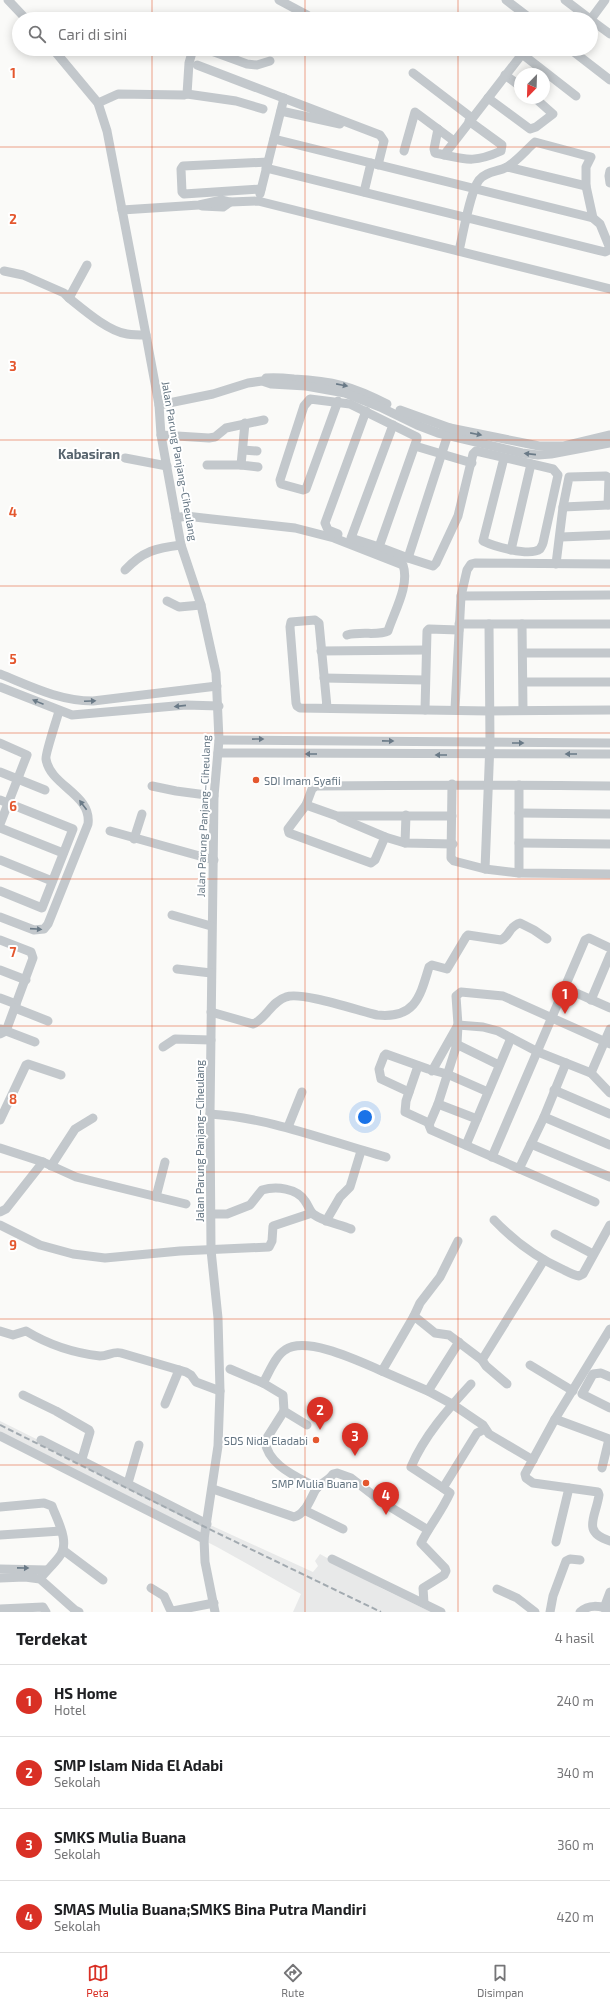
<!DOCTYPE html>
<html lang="id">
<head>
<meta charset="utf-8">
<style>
  :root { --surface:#fff; --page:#f6f6f6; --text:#202124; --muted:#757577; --line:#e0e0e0; --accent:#d93025 }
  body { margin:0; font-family:"Exo 2",sans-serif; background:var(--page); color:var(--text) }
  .compass { position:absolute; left:514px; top:68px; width:36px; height:36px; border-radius:50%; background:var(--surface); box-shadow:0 2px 10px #0003; rotate:203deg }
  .you { position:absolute; left:365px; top:1117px; width:14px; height:14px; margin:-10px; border:3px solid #fff; border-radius:50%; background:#1a73e8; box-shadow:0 0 0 6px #1a73e833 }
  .badge { display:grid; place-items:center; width:26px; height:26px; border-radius:50%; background:var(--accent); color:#fff; font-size:13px; font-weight:700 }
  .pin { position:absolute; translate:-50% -33px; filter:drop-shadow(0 1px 2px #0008) }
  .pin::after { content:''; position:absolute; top:21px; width:14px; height:12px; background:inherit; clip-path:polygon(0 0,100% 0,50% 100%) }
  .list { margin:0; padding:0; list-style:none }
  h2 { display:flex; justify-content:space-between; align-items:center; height:52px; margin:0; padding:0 16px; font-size:17px }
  h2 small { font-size:13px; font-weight:400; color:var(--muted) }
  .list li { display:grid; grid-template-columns:26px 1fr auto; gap:12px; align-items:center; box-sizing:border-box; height:72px; padding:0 16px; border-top:1px solid var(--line) }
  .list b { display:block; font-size:15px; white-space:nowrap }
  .list p { margin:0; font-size:13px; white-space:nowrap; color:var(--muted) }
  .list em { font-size:13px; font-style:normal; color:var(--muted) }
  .icon { flex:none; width:22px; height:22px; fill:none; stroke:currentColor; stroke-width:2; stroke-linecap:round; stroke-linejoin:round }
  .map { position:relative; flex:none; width:610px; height:1612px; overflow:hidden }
  .search { position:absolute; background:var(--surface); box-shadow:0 2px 10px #0003; left:12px; right:12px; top:12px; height:44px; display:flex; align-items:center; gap:10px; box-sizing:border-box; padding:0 14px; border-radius:22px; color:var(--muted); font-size:15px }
  .sheet { height:340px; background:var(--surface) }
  nav { display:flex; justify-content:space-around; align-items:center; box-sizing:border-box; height:56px; border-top:1px solid var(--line); background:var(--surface); font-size:11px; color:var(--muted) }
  nav a { display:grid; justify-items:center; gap:2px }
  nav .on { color:var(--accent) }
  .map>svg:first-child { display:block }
</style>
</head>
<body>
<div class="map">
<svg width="610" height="1612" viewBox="0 0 610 1612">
  <rect width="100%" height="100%" fill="#fafaf8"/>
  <path fill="#e8e9e9" d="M0 1421 208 1524 313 1572 318 1566 315 1561 320 1554 381 1588 431 1612H293L301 1594 217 1547 0 1437Z"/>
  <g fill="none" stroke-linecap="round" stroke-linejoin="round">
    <g stroke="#c3c8cc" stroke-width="9">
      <path d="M8 0 26 19"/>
      <path d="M279 0 307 15"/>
      <path d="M506 0 531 19"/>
      <path d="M565 0 590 19"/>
      <path d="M591 19 605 0"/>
      <path d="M591 20 610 34"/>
      <path d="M53 49 98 103 107 131 146 335 159 405 161 435 181 545 201 605 216 673 219 740 214 796 210 1114 211 1250 218 1318 220 1391 218 1446 204 1539 205 1562 215 1612"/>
      <path d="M206 49 247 64 257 65 270 61"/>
      <path d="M570 49 610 80"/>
      <path d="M522 54 576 96"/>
      <path d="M197 65 380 135 384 141 378 165"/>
      <path d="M413 73 472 118"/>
      <path d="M505 75 520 86"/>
      <path d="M187 94 236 101 263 109"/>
      <path d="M488 98 530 129 536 127 553 114 535 98"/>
      <path d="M98 103 118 94 184 95 187 94 189 63 193 49"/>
      <path d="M281 111 340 124"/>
      <path d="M438 129 434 149 435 153C465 159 472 164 501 151L502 145 469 121"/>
      <path d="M274 139 593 218"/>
      <path d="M404 151 415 112 454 141"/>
      <path d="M444 155 526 49"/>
      <path d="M507 167 586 186"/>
      <path d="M266 168 605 252 609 250V246L600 224 593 218 586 186V167L591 157 535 142C526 150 517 161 507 167 498 172 486 171 479 180 470 192 463 234 459 251"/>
      <path d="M610 171 609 176 610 183"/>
      <path d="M261 189 184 194 182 192 181 169 183 166 268 162"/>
      <path d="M364 192 371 163"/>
      <path d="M260 194 284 98"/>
      <path d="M202 206 223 207 230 202"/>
      <path d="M122 210 199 205 222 200 230 202 258 201 610 289"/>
      <path d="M4 271 23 275 64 293 69 298 87 265"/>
      <path d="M69 298C84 310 108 331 127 334 134 335 140 335 146 335"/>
      <path d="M266 378C275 377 285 378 294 379 333 381 352 386 387 404"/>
      <path d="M338 401 306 489 303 490 281 484 280 480 304 406 310 399 350 404 417 437V439L379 547 408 558 450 428"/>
      <path d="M159 405 213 394 248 383 262 381 271 384 306 386 345 393 380 407 417 425 438 433 522 453 538 455 551 454 610 443"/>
      <path d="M400 410 450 428 539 446H564L610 435"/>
      <path d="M245 423 241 465 258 467"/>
      <path d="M161 435 209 438 215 437 226 428 264 420"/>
      <path d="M415 446 472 463"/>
      <path d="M243 450 257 451"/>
      <path d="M125 458 167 466"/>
      <path d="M207 465H241"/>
      <path d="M563 507 608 505"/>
      <path d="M176 518 186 516 212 519 295 528 334 538 403 565C410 585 394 612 388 631 379 636 361 631 347 635"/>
      <path d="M338 534 328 530 325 523 366 411"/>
      <path d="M561 537 610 535"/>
      <path d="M351 538 393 425"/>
      <path d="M354 539 379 547"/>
      <path d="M511 550 531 464"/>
      <path d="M408 558 433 566 436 563 458 516 473 454 476 451 553 469 558 475 543 543C543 544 540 549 540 549 530 557 493 546 483 541L504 458"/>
      <path d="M556 564 563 507 569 477 606 476 609 478 608 505H610"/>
      <path d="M125 570C143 551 156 548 181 545"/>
      <path d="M461 596 610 595"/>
      <path d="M167 601 179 607 201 605"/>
      <path d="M459 624H610"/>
      <path d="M522 624 523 710"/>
      <path d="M321 651 426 650"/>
      <path d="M524 653H610"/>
      <path d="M0 674C30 686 59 701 93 701L217 686"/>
      <path d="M324 678 425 680"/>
      <path d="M524 682H610"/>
      <path d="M0 687 72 715 186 705 219 706"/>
      <path d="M327 707 319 623 315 620 291 622 290 627 296 703 297 706 300 708 489 711 610 710"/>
      <path d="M455 709 461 596 467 570 471 564 475 563 610 564"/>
      <path d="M425 710 427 631 429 629 459 630"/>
      <path d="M219 740 610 743"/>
      <path d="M0 743 27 755 0 824"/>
      <path d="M218 753 610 754"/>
      <path d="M0 772 45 790"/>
      <path d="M452 784 451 858 454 861 485 869 519 873 610 874"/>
      <path d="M519 785V873"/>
      <path d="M152 786 176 791 214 796"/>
      <path d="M0 800 73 829 42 908 0 891"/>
      <path d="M306 805 337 816H452"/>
      <path d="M519 813 610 814"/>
      <path d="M340 818 385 837 405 843 453 844"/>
      <path d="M0 828 63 853"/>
      <path d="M110 831 214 860"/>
      <path d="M385 837 375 860 371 863 289 833 288 829 306 805 312 789 316 786C414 785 512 785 610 786"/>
      <path d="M134 839 142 814"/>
      <path d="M405 843 406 815"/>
      <path d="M519 843 610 844"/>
      <path d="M0 860 52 881"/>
      <path d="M485 869 490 743 489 624"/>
      <path d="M172 915 211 926"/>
      <path d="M0 917 34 930 44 929 48 924 88 824C92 794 50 786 46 759 45 754 57 719 59 711"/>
      <path d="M0 940 31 952 33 958 6 1031 0 1034"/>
      <path d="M177 969 211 973"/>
      <path d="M0 970 26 980"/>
      <path d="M565 988 610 1008"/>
      <path d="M0 998 16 1004"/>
      <path d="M591 1000 610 955"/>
      <path d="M15 1008 48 1021"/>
      <path d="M211 1012 253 1024C265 1020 272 1001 286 997 301 991 359 1011 377 1015 415 1019 420 997 429 967L432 965 447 969 466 937 468 935 501 940C510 936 509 926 520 923L534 930 547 939"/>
      <path d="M1 1029 35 1042"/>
      <path d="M452 1042 499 1065"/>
      <path d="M163 1047 175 1039 211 1040"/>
      <path d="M418 1066 406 1101 405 1112 429 1123"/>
      <path d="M432 1071 458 1025 483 1027 498 1031 538 1052 591 1073 610 1093"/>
      <path d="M591 1073 610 1029"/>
      <path d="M554 1090 610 1114"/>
      <path d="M409 1092 381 1079 379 1069 384 1056 386 1054 428 1069 447 1074 488 1092"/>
      <path d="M438 1104 477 1119"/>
      <path d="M210 1114C271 1118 327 1141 386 1157"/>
      <path d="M544 1117 610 1145"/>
      <path d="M0 1120 26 1065 28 1064 61 1075"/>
      <path d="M288 1127 302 1092"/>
      <path d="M531 1144 610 1177"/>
      <path d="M466 1145 511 1038"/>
      <path d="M0 1148 43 1162 76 1177 186 1204"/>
      <path d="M492 1157 585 940 589 938 610 948"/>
      <path d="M51 1166 75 1129 93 1118"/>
      <path d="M519 1169 544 1117 566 1063"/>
      <path d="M156 1197 165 1162"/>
      <path d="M595 1202 431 1130 429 1125 438 1104 457 1044 458 1025 456 996 461 992 503 996 610 1044"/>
      <path d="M0 1212 6 1209 43 1162"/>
      <path d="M212 1214H227L250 1205 262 1190C276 1186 297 1188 305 1201 308 1205 310 1211 313 1214 324 1222 339 1224 351 1229"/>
      <path d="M494 1220C514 1241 535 1257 562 1269 568 1272 573 1275 579 1276L583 1274 610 1225"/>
      <path d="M326 1221 340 1197 350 1187 361 1151"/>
      <path d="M0 1225 40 1245 73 1254 105 1258 180 1251 269 1247 272 1241 273 1226 312 1213"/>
      <path d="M555 1234 593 1254"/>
      <path d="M414 1316 420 1303 440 1277 458 1241"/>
      <path d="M610 1329 555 1419 525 1474 526 1478 533 1483 598 1492 599 1495C596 1517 581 1532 610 1541"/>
      <path d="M0 1331 13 1335 26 1331C49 1345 74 1353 100 1356 108 1356 113 1351 121 1353L186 1372 191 1375 196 1382 220 1391"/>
      <path d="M482 1360 486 1366 507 1384"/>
      <path d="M530 1365 573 1391"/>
      <path d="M230 1369 263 1383C269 1373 275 1356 285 1350 306 1335 361 1362 382 1371L414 1316 435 1333 449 1335 482 1360 544 1260"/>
      <path d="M382 1371 428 1391 452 1404 483 1425 489 1434 533 1460"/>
      <path d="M610 1377 601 1373 593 1374 582 1394 610 1408"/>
      <path d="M263 1383 283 1395 284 1411 307 1425"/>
      <path d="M428 1391 459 1342"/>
      <path d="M23 1395 56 1411 89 1430 90 1432 82 1459"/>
      <path d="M165 1404 179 1370"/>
      <path d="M284 1411 265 1441C268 1466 298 1477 317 1488"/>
      <path d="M555 1419 609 1439 602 1468"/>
      <path d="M0 1436 204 1539"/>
      <path d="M41 1440 207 1524"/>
      <path d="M128 1483 139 1445"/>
      <path d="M443 1488 411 1467C424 1436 448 1409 471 1384"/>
      <path d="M213 1489 294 1517C306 1514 310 1499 316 1489 321 1483 328 1481 333 1474L337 1473 351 1478 382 1502 428 1530"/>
      <path d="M0 1507 44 1503 52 1506C57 1520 71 1543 59 1557 53 1565 46 1571 40 1579"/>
      <path d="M304 1510 343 1529"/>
      <path d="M0 1535 61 1531"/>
      <path d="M556 1542 569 1488"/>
      <path d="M63 1550 103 1580"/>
      <path d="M332 1559 441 1612"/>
      <path d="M0 1569 47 1570"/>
      <path d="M0 1578 25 1577 40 1579 75 1610 79 1612"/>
      <path d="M151 1588 164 1596 170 1609 173 1611 214 1603"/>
      <path d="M497 1589 517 1598 535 1612"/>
      <path d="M424 1603 423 1588 444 1575 446 1571 445 1568 421 1543C430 1525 442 1511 450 1493L443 1488 477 1433 485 1429"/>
      <path d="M604 1608 610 1592"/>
      <path d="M0 1609 43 1607 46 1612"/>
      <path d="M550 1612 553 1596 566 1561 570 1559 580 1560"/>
      <path d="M580 1612C589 1604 599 1606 610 1609"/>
    </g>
    <path stroke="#a2aab0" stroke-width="2" stroke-dasharray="6 3" stroke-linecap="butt" d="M0 1425 207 1528 381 1612"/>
  </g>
  <defs><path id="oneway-solid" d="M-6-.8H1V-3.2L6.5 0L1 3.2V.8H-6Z"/></defs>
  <g fill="#6a7a87">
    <use href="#oneway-solid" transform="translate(342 385) rotate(11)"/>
    <use href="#oneway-solid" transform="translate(476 434) rotate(11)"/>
    <use href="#oneway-solid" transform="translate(530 454) rotate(-174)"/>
    <use href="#oneway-solid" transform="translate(90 701) rotate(-3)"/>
    <use href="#oneway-solid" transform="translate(38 702) rotate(-158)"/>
    <use href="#oneway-solid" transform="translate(180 706) rotate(174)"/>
    <use href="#oneway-solid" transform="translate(258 739) rotate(-1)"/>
    <use href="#oneway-solid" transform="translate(388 741) rotate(1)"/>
    <use href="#oneway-solid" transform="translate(518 743)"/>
    <use href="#oneway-solid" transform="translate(311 754) rotate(-180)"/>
    <use href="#oneway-solid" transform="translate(571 754) rotate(180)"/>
    <use href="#oneway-solid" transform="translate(441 755) rotate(-180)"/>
    <use href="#oneway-solid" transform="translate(83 805) rotate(-127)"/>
    <use href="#oneway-solid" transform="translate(36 929) rotate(4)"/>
    <use href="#oneway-solid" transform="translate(23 1568) rotate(1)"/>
  </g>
  <path fill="none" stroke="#e4572e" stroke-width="1" stroke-opacity="0.55" d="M152 0V19M305 0V19M458 0V19M152 49V1612M305 49V1612M458 49V1612M0 147H610M0 293H610M0 440H610M0 586H610M0 733H610M0 879H610M0 1026H610M0 1172H610M0 1319H610M0 1465H610"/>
  <g fill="#e4572e" stroke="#fff" stroke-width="1.5">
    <circle cx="256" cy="780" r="4"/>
    <circle cx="316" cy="1440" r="4"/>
    <circle cx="366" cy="1483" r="4"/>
  </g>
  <g text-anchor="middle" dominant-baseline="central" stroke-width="4" stroke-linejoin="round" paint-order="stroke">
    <g font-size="11" fill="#657683" stroke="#fff">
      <text transform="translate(180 461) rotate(80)">Jalan Parung Panjang–Ciheulang</text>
      <text transform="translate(203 816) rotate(-88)">Jalan Parung Panjang–Ciheulang</text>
      <text transform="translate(199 1141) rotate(-90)">Jalan Parung Panjang–Ciheulang</text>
    </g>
    <g font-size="11" fill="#657683" stroke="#fff" text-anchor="end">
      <text x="264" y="780" text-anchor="start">SDI Imam Syafii</text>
      <text x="308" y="1440">SDS Nida Eladabi</text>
      <text x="358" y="1483">SMP Mulia Buana</text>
    </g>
    <g font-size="13" font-weight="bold" fill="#57646e" stroke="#fff">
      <text x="89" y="454">Kabasiran</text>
    </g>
  </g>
  <g font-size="13" text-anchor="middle" font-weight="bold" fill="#e4572e" stroke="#fff" stroke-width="4" stroke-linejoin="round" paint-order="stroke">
    <text x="13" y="78">1</text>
    <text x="13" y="224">2</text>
    <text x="13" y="371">3</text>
    <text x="13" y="517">4</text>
    <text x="13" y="664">5</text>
    <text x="13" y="811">6</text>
    <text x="13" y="957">7</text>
    <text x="13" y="1104">8</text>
    <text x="13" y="1250">9</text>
  </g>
</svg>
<svg class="compass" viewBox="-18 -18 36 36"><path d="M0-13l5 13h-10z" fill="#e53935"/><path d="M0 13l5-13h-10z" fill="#757577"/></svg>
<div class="you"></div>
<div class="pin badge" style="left:565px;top:1014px">1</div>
<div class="pin badge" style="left:320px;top:1430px">2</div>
<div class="pin badge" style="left:355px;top:1456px">3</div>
<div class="pin badge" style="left:386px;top:1515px">4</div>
<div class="search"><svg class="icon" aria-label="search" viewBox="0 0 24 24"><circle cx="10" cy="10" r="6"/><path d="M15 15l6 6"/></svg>Cari di sini</div>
</div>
<section class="sheet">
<h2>Terdekat<small>4 hasil</small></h2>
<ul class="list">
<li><span class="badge">1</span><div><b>HS Home</b><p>Hotel</p></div><em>240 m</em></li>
<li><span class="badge">2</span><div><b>SMP Islam Nida El Adabi</b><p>Sekolah</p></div><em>340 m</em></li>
<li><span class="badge">3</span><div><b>SMKS Mulia Buana</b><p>Sekolah</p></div><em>360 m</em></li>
<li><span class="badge">4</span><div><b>SMAS Mulia Buana;SMKS Bina Putra Mandiri</b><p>Sekolah</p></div><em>420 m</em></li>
</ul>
</section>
<nav>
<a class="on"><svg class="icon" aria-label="map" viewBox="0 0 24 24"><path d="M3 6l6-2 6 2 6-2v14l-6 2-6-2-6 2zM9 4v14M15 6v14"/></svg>Peta</a>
<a><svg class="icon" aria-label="directions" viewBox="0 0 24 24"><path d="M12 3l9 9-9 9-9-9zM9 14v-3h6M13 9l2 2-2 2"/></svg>Rute</a>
<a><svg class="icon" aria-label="saved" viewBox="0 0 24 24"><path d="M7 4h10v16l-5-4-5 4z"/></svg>Disimpan</a>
</nav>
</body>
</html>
